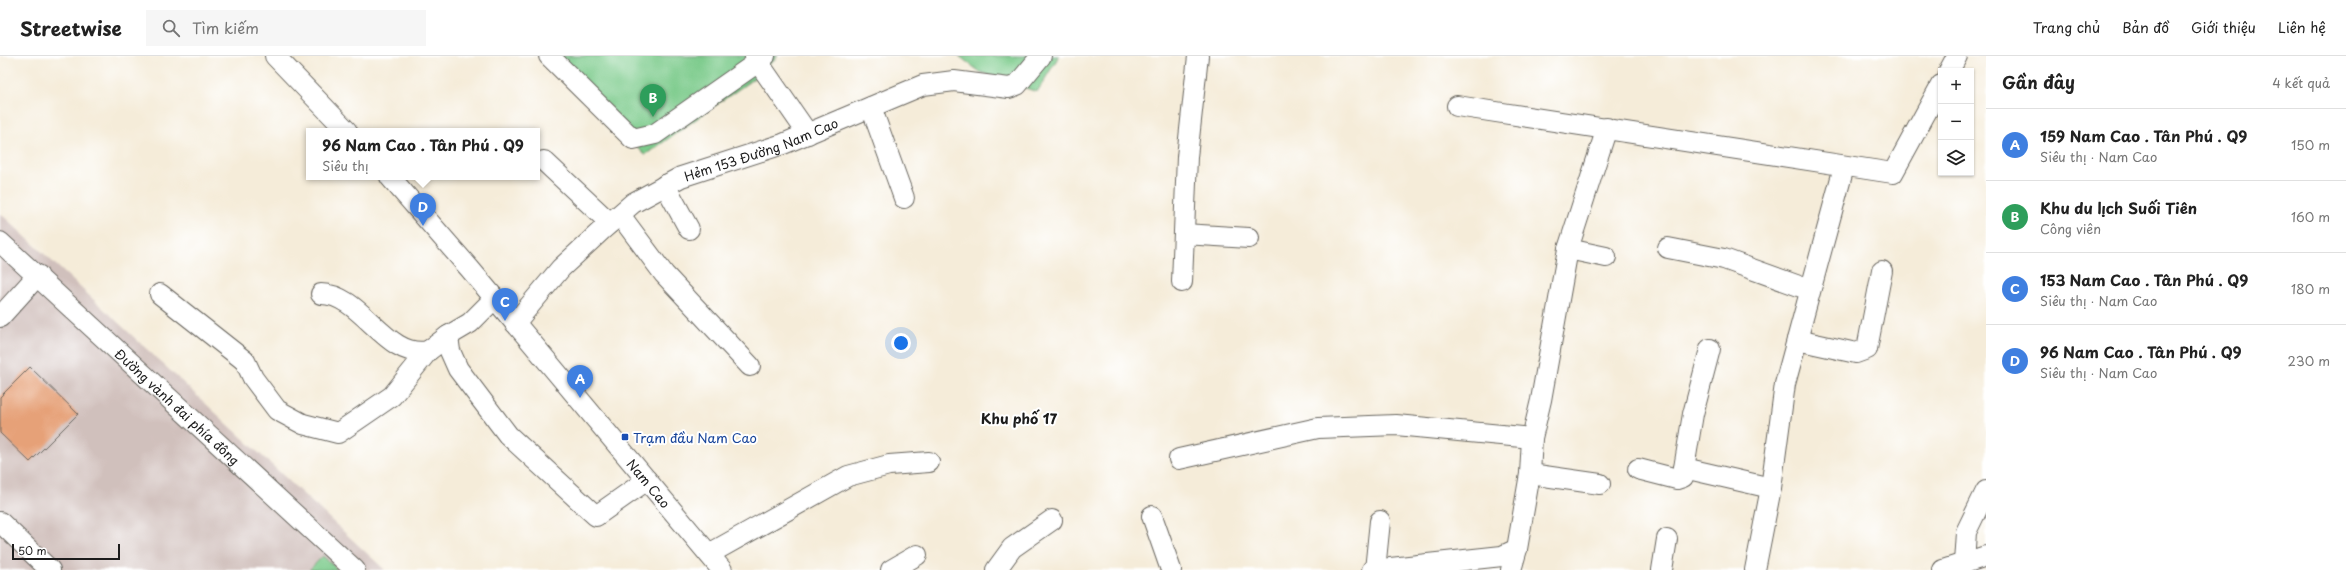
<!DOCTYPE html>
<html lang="vi">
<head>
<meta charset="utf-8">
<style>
  :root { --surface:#fff; --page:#f6f6f6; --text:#222; --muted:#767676; --line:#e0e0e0; --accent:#111827 }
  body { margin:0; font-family:"Playpen Sans",sans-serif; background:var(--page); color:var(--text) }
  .controls { position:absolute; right:12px; top:12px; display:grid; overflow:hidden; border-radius:0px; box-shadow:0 1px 3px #0004 }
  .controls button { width:36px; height:36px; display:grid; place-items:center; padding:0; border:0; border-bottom:1px solid var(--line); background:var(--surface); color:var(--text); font:20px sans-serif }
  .scale { position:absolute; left:12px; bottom:10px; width:108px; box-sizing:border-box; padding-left:4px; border:2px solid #1c1c1c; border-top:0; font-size:11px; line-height:14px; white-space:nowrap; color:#1c1c1c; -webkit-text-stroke:3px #fff; paint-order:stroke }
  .you { position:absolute; left:901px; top:287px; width:14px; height:14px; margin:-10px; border:3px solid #fff; border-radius:50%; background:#1a73e8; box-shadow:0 0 0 6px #1a73e833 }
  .badge { display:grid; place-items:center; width:26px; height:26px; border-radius:50%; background:var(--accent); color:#fff; font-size:13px; font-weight:700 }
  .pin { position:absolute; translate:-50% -33px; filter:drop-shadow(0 1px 2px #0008) }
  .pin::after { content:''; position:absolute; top:21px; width:14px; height:12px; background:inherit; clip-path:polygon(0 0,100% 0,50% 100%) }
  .popup { position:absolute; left:306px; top:72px; width:234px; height:52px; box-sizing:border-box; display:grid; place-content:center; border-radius:0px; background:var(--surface); filter:drop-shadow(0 1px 3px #0005); font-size:13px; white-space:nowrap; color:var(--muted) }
  .popup b { font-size:15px; color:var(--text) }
  .popup::after { content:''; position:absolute; left:50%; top:100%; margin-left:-8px; border:8px solid transparent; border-top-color:var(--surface) }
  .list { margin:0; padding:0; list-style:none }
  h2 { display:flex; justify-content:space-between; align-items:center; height:52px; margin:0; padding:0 16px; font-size:17px }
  h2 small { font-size:13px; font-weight:400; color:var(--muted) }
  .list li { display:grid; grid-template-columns:26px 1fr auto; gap:12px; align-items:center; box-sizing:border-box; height:72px; padding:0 16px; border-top:1px solid var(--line) }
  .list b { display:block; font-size:15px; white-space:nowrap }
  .list p { margin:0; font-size:13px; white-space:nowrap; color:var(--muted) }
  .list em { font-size:13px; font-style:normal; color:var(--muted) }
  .icon { flex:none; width:22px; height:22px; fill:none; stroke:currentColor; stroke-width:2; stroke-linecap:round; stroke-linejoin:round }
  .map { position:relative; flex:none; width:1986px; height:514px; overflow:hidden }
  header { display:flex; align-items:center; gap:24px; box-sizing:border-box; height:56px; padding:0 20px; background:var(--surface); border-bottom:1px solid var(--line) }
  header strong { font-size:19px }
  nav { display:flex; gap:22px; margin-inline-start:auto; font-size:14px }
  .search { width:280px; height:36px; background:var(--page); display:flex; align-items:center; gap:10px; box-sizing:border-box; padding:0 14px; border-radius:0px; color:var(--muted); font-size:15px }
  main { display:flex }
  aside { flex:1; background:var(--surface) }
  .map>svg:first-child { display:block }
</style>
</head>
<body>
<header>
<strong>Streetwise</strong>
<div class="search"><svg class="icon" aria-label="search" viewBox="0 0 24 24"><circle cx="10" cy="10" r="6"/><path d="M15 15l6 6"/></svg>Tìm kiếm</div>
<nav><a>Trang chủ</a><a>Bản đồ</a><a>Giới thiệu</a><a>Liên hệ</a></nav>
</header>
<main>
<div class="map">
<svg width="1986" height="514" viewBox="0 0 1986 514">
  <rect width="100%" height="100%" fill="#fff"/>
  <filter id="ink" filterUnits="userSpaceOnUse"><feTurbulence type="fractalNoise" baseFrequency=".025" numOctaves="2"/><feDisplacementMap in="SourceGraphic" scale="8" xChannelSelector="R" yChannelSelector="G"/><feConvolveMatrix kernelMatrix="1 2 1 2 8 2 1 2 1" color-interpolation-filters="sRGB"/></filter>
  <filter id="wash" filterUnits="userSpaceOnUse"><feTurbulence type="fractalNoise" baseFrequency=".012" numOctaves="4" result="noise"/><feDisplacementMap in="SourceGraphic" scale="16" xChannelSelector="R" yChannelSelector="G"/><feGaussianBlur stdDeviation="0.9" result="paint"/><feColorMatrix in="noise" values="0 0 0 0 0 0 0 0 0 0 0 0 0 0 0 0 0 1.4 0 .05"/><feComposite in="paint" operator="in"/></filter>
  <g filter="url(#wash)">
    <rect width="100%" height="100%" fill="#f5ecd9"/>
    <path fill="#d0c0bc" d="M0 157 385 514H0Z"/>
    <g fill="#7ccb8b" stroke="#4c7454">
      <path d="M547 0H778L753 23 645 99Z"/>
      <path d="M959 0H1059L1037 36 980 16Z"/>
      <path d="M323 500 338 514H309Z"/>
    </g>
    <g id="blocks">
      <path fill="#e6a178" d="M30 311 78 358 30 406 0 377V341Z"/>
    </g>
  </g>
  <g filter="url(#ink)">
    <use href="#blocks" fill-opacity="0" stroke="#68655e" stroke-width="1"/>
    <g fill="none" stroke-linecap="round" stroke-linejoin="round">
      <defs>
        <g id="minor">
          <path d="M275 0 347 75"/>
          <path d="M549 0 633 83 655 78 758 6 755 0"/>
          <path d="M765 0 758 6 808 78"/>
          <path d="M1949 15 1957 0"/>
          <path d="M1457 50 1893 117 1941 29"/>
          <path d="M871 51 904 142"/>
          <path d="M544 105 610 167"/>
          <path id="s1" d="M390 121 470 213 722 514"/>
          <path d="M665 129 689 173"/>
          <path d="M620 159 664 218 750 310"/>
          <path d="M1184 178 1249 182"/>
          <path id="s2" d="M0 186 355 514"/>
          <path d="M1668 192 1724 203 1810 234"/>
          <path d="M1568 193 1606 201"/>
          <path d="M1182 226 1187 101 1198 0"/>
          <path d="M160 238 245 305 253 322 277 354 303 368 338 377 392 340 428 295 448 280"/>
          <path d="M321 238C362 238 386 304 428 295"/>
          <path d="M495 242 470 267 448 280 450 295 458 313 508 379 596 460 647 424"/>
          <path d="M0 261 38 219"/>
          <path id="s3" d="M515 267 561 212 602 174 633 147 681 121 783 88 923 29 954 25 1009 32 1017 29 1041 0"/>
          <path d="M1797 284 1856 297 1867 293 1882 215"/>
          <path d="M1179 403 1318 372 1396 369 1532 382"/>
          <path d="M1684 412 1693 358 1710 293"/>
          <path d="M1638 413 1677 423 1683 421 1684 412 1771 432"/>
          <path d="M1530 418 1600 428"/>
          <path d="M1152 460 1171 514"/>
          <path d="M0 466 50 514"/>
          <path d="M709 498 848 420 889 409 929 406"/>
          <path d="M1964 507 1966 476 1986 435"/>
          <path d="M891 514 917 499"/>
          <path d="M996 514 1012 492 1052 464"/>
          <path d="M1372 514 1502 500 1517 493"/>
          <path d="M1375 514 1380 465"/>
          <path d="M1511 514 1517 493 1530 418 1532 382 1541 344 1568 193 1607 72"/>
          <path d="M1662 514 1667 483"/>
          <path d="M1755 514 1771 432 1785 328 1844 111"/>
          <path d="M1943 514 1986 500"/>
        </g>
      </defs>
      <use href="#minor" stroke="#68655e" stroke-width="22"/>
      <use href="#minor" stroke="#fff" stroke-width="20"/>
    </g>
  </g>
  <rect fill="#1a4fb4" stroke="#fff" stroke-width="1.5" x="621" y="377" width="8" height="8" rx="2"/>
  <g text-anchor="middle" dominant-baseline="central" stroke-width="4" stroke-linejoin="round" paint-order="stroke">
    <g font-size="13" fill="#1c1c1c" stroke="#fff">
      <text stroke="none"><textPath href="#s3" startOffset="308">Hẻm 153 Đường Nam Cao</textPath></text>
      <text stroke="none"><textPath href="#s2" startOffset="242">Đường vành đai phía đông</textPath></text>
      <text stroke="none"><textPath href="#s1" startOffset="401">Nam Cao</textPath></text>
    </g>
    <g font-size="13" fill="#164399" stroke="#fff" text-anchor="start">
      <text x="633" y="381">Trạm đầu Nam Cao</text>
    </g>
    <g font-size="14" font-weight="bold" fill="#1c1c1c" stroke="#fff">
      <text x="1019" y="362">Khu phố 17</text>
    </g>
  </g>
</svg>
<div class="controls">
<button>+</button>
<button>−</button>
<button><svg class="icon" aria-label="layers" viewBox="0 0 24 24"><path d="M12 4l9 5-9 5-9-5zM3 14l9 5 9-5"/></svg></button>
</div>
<div class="scale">50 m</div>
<div class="you"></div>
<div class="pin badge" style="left:580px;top:342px;background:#3f7fe0">A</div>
<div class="pin badge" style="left:653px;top:61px;background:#2e9e5b">B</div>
<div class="pin badge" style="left:505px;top:265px;background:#3f7fe0">C</div>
<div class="pin badge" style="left:423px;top:170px;background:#3f7fe0">D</div>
<div class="popup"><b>96 Nam Cao . Tân Phú . Q9</b>Siêu thị</div>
</div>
<aside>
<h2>Gần đây<small>4 kết quả</small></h2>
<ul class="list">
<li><span class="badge" style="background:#3f7fe0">A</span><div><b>159 Nam Cao . Tân Phú . Q9</b><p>Siêu thị · Nam Cao</p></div><em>150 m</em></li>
<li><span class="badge" style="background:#2e9e5b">B</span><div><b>Khu du lịch Suối Tiên</b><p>Công viên</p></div><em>160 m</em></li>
<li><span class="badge" style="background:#3f7fe0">C</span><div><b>153 Nam Cao . Tân Phú . Q9</b><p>Siêu thị · Nam Cao</p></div><em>180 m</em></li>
<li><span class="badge" style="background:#3f7fe0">D</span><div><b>96 Nam Cao . Tân Phú . Q9</b><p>Siêu thị · Nam Cao</p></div><em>230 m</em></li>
</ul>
</aside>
</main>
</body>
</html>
